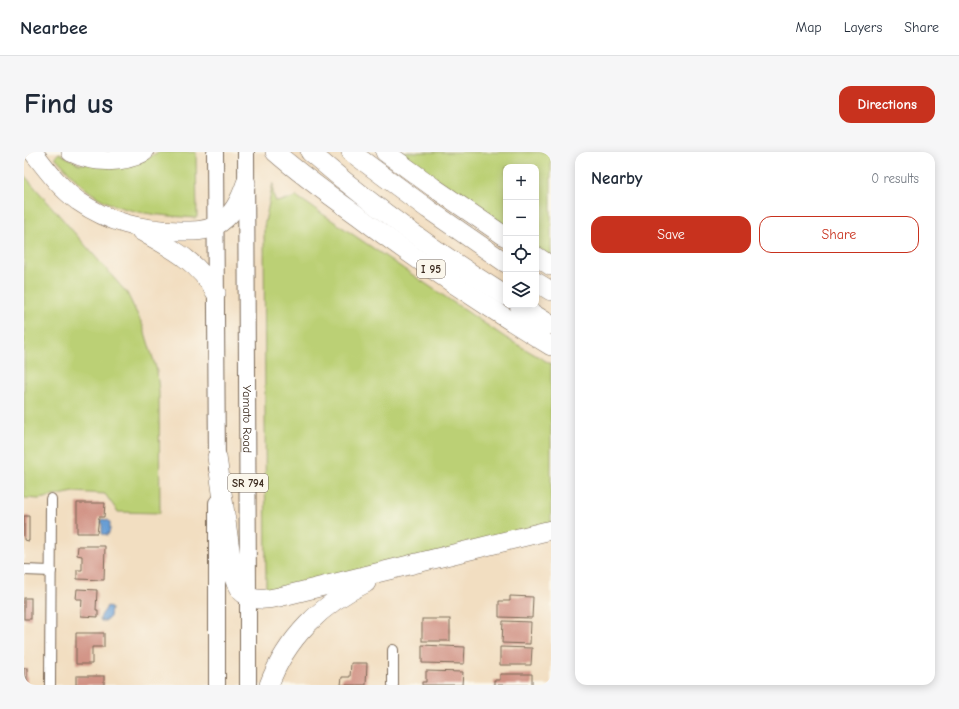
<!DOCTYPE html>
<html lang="en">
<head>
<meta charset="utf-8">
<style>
  :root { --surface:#fff; --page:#f6f6f7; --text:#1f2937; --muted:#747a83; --line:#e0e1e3; --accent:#c8321e }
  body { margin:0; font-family:"Comic Neue",sans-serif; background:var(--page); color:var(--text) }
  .controls { position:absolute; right:12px; top:12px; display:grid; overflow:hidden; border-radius:8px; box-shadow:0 2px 10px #0003 }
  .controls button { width:36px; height:36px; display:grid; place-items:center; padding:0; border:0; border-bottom:1px solid var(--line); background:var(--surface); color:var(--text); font:20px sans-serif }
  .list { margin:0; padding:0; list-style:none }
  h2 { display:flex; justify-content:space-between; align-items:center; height:52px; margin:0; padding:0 16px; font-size:17px }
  h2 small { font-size:13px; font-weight:400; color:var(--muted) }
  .actions { display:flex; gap:8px; padding:12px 16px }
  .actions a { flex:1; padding:9px 0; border:1px solid var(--accent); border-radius:12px; text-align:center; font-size:14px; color:var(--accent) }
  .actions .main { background:var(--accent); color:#fff }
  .icon { flex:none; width:22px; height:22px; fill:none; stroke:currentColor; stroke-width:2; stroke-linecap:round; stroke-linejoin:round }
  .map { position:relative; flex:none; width:527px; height:533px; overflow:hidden; border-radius:12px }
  header { display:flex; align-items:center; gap:24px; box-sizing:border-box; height:56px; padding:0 20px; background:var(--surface); border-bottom:1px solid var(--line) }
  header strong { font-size:19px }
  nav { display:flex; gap:22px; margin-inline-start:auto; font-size:14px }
  .intro { display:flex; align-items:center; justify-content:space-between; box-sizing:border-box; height:96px; padding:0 24px }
  h1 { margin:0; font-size:28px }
  .button { padding:10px 18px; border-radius:12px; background:var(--accent); color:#fff; font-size:14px; font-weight:700 }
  main { display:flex; gap:24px; padding:0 24px }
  aside { flex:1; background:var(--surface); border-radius:12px; box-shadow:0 2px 10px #0003 }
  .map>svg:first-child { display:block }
</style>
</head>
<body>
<header>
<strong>Nearbee</strong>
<nav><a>Map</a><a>Layers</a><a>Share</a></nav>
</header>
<div class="intro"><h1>Find us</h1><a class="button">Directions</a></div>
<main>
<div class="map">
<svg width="527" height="533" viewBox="0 0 527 533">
  <rect width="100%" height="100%" fill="#fbf7ec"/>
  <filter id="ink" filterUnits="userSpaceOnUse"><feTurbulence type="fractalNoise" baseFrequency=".025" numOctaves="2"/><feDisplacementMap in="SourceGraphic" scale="8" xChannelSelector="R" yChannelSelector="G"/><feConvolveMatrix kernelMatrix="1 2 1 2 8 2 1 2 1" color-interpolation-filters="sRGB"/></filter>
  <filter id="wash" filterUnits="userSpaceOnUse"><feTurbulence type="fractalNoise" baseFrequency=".012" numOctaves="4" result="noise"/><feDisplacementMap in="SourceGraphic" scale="16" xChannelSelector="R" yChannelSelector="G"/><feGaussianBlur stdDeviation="0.9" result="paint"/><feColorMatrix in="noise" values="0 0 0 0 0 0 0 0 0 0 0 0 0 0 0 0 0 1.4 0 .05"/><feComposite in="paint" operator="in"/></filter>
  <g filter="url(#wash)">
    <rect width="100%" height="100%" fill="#f2dec1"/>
    <g fill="#bbd074" stroke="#7b7d49">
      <path d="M134 0H172L173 65 172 66C134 63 91 62 61 36 50 27 41 15 31 5L35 1 55 12 124 6Z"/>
      <path d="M372 0H527V106L512 96V15H482V76Z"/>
      <path d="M0 23 103 141 119 174 133 219 135 240 136 361 94 360 81 342 50 340 15 347 0 346Z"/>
      <path d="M249 31V42L252 50 270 46 272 44 482 186 527 212V374L242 441 240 75Z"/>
    </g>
    <g fill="#679ed5" stroke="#51647a">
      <path d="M78 367 84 368 86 370V378L84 383 78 382V372L77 370Z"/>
      <path d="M83 454 87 456 86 465 81 469H77L76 467C77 461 81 460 83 454Z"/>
    </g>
    <g id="blocks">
      <g fill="#d19385">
        <path d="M53 351H81L80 365H75L73 381H53Z"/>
        <path d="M0 364H5V389L0 388Z"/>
        <path d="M54 394H81L80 428 53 427V418H58V404L53 403Z"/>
        <path d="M53 437 73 438 72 458H74V465L57 464 58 447H52Z"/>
        <path d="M486 444 509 445 508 466 475 465V449H486Z"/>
        <rect x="0" y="446" width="7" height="21"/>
        <rect x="398" y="467" width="28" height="22"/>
        <path d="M479 469 507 470 506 492 478 491Z"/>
        <path d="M52 481H80V495H68V512H52Z"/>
        <path d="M398 493 441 495 440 512 398 511Z"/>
        <path d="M476 495 508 496 507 513H476Z"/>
        <path d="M327 511H343L342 533H317L318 525H326Z"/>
        <rect x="0" y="516" width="3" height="17"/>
        <path d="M402 519 439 520 438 533H398V530H402Z"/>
        <path d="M476 522H508V533H470V528H476Z"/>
        <rect x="52" y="524" width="28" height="9"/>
      </g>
    </g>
  </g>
  <g filter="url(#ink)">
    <use href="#blocks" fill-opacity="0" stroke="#7b6957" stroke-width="1"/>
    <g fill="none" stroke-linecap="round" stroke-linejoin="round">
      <defs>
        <g id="minor">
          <path d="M0 418 27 419"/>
          <path d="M26 533 27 347"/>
          <path d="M369 533V498"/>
        </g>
        <g id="primary">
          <path d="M191 0 193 317"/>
          <path id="s1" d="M222 0 224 445V533"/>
          <path d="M193 533V351"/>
        </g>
        <g id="motorway">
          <path d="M9 0C23 18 36 36 54 49 86 71 116 78 155 79 167 79 179 80 191 74 208 65 216 49 222 31"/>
          <path d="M47 0C69 11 98 12 120 0"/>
          <path d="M251 0C277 23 305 43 333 63 395 110 460 153 527 194"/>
          <path d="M286 0C347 53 414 101 482 144"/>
          <path d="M327 0 404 57 482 111"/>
          <path d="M361 0 409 35 482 85"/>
          <path d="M117 79C147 96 174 109 192 141"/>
          <path d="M512 104 527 114"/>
          <path d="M512 130 527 139"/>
          <path d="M495 153 527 173"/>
          <path d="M193 305 210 426C217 448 234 450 255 445L527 378"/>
          <path d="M245 533C262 487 298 451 342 431"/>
        </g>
      </defs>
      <use href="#minor" stroke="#7b6957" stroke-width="12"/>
      <use href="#primary" stroke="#7b6957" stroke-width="18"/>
      <use href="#motorway" stroke="#7b6957" stroke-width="20"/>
      <use href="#minor" stroke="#fff" stroke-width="10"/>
      <use href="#primary" stroke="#fff" stroke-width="16"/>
      <use href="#motorway" stroke="#fff" stroke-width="19"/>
    </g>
  </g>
  <g text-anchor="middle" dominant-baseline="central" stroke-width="3.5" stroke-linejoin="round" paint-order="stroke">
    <g fill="#fbf7ec" stroke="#75685c" stroke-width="1">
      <rect x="393" y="108" width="28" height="18" rx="3"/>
      <rect x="204" y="322" width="40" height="18" rx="3"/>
    </g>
    <g font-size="11" font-weight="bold" fill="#3b2a1e">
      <text x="407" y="117">I 95</text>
      <text x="224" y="331">SR 794</text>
    </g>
    <g font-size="12" fill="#3b2a1e" stroke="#fbf7ec">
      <text stroke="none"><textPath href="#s1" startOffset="267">Yamato Road</textPath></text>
    </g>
  </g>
</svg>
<div class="controls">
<button>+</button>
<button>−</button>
<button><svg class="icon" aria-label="locate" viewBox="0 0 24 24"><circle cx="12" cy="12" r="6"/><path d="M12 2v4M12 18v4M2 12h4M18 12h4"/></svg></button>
<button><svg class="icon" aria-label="layers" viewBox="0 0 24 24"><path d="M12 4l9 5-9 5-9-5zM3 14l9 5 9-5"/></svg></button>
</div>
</div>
<aside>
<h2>Nearby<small>0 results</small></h2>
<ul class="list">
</ul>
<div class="actions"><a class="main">Save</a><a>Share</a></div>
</aside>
</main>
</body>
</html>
